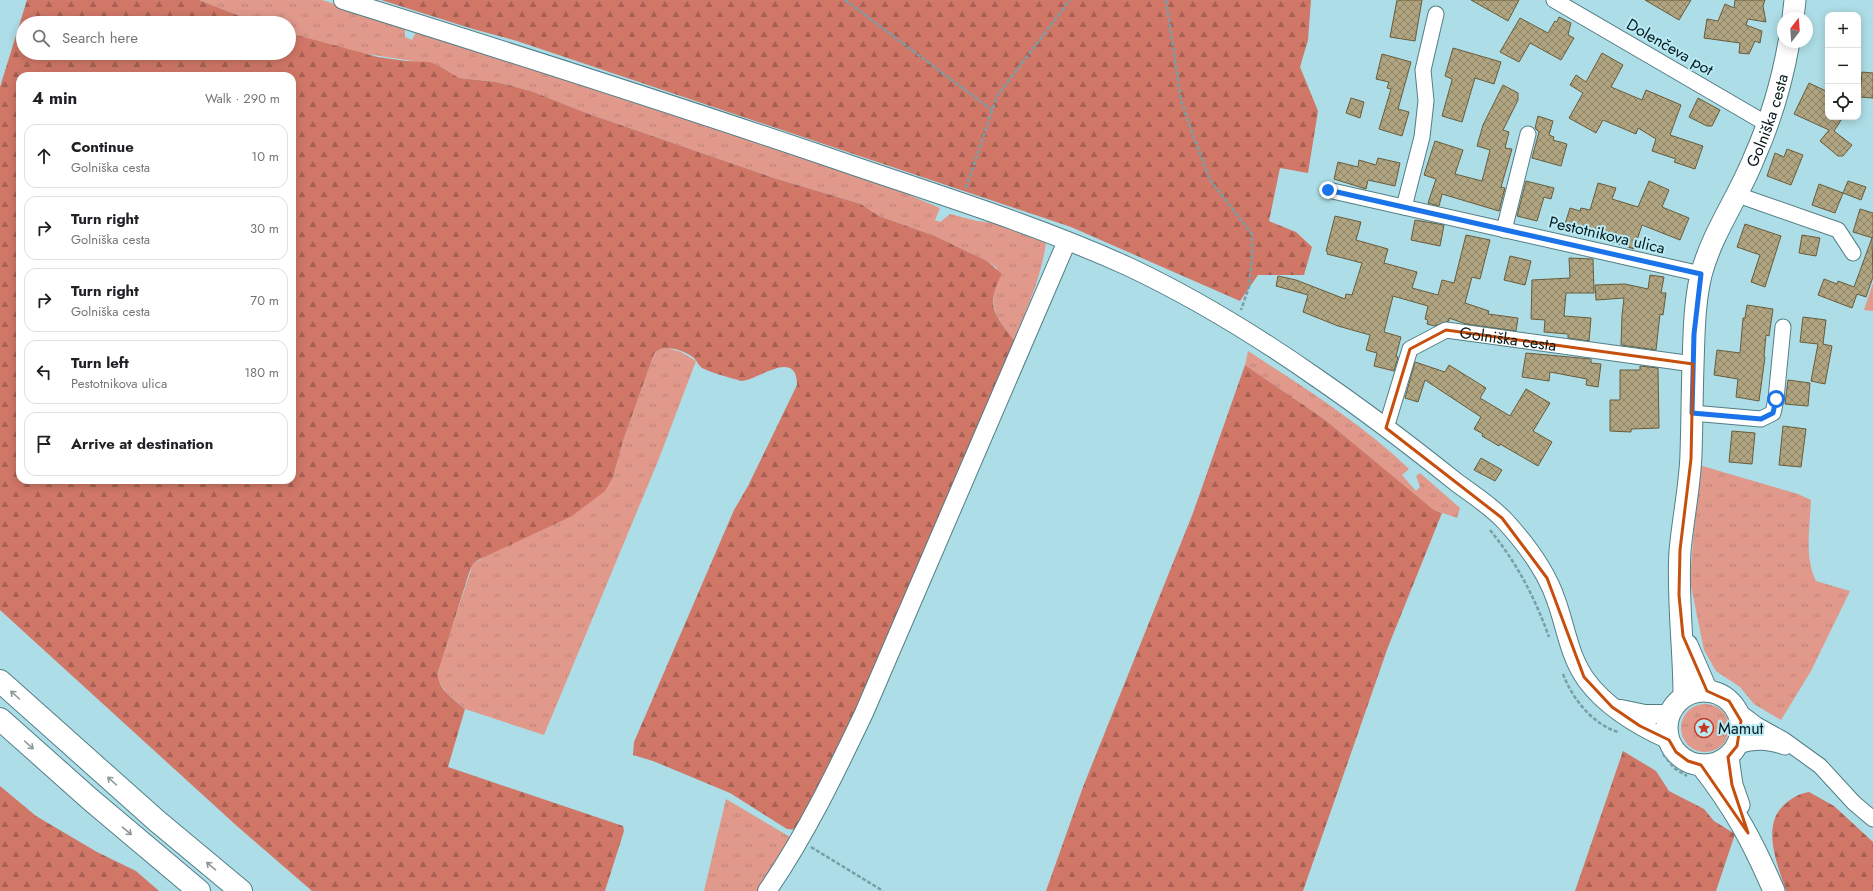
<!DOCTYPE html>
<html lang="en">
<head>
<meta charset="utf-8">
<style>
  :root { --surface:#fff; --page:#f6f6f6; --text:#202124; --muted:#757577; --line:#e0e0e0 }
  body { margin:0; font-family:Jost,sans-serif; background:var(--page); color:var(--text) }
  .controls { position:absolute; right:12px; top:12px; display:grid; overflow:hidden; border-radius:8px; box-shadow:0 2px 10px #0003 }
  .controls button { width:36px; height:36px; display:grid; place-items:center; padding:0; border:0; border-bottom:1px solid var(--line); background:var(--surface); color:var(--text); font:20px sans-serif }
  .compass { position:absolute; left:1777px; top:12px; width:36px; height:36px; border-radius:50%; background:var(--surface); box-shadow:0 2px 10px #0003; rotate:17deg }
  .stop { position:absolute; width:12px; height:12px; margin:-9px; border:3px solid #1a73e8; border-radius:50%; background:#fff }
  .stop.end { background:#1a73e8; border-color:#fff; box-shadow:0 1px 4px #0008 }
  .list { margin:0; padding:0; list-style:none }
  h2 { display:flex; justify-content:space-between; align-items:center; height:52px; margin:0; padding:0 16px; font-size:17px }
  h2 small { font-size:13px; font-weight:400; color:var(--muted) }
  .list li { display:grid; grid-template-columns:26px 1fr auto; gap:12px; align-items:center; box-sizing:border-box; height:64px; margin:0 8px 8px; padding:0 8px; border:1px solid var(--line); border-radius:12px }
  .list b { display:block; font-size:15px; white-space:nowrap }
  .list p { margin:0; font-size:13px; white-space:nowrap; color:var(--muted) }
  .list em { font-size:13px; font-style:normal; color:var(--muted) }
  .icon { flex:none; width:22px; height:22px; fill:none; stroke:currentColor; stroke-width:2; stroke-linecap:round; stroke-linejoin:round }
  .map { position:relative; flex:none; width:1873px; height:891px; overflow:hidden }
  .search { position:absolute; background:var(--surface); box-shadow:0 2px 10px #0003; left:16px; top:16px; width:280px; height:44px; display:flex; align-items:center; gap:10px; box-sizing:border-box; padding:0 14px; border-radius:22px; color:var(--muted); font-size:15px }
  .panel { position:absolute; background:var(--surface); box-shadow:0 2px 10px #0003; left:16px; top:72px; width:280px; height:412px; border-radius:12px }
  .map>svg:first-child { display:block }
</style>
</head>
<body>
<div class="map">
<svg width="1873" height="891" viewBox="0 0 1873 891">
  <defs>
    <pattern id="grass-tufts" width="24" height="20" patternUnits="userSpaceOnUse"><rect width="24" height="20" fill="#e0998b"/><path d="M3 7l-1-3M5 7V3M7 7l1-3M15 17l-1-3M17 17v-4M19 17l1-3" fill="none" stroke="#bf8377"/></pattern>
    <pattern id="forest-firs" width="22" height="20" patternUnits="userSpaceOnUse"><rect width="22" height="20" fill="#d07767"/><path d="M5 1l3.5 6h-7zM16 11l3.5 6h-7z" fill="#a76154"/></pattern>
    <pattern id="building-cross-hatch" width="8" height="8" patternUnits="userSpaceOnUse"><rect width="8" height="8" fill="#b0a481"/><path d="M0 0l8 8M0 8l8-8" fill="none" stroke="#8d8569"/></pattern>
  </defs>
  <rect width="100%" height="100%" fill="#addde6"/>
  <g fill="url(#grass-tufts)">
    <path d="M199 0H322L393 22 405 30V37L412 40 416 32 510 60 895 189 940 208 935 220 940 222 950 214 977 221 993 223 1046 243C1041 278 1027 308 1014 340 990 309 991 307 997 268L987 261 935 236 879 216 861 204 774 178 589 114 531 91 496 82 459 78 438 65 361 53 289 33V23H257Z"/>
    <path d="M1873 283V311L1864 310Z"/>
    <path d="M667 348 681 352 696 361 658 461 544 735 465 709 447 693 437 679 441 660 473 564 613 477 623 441 654 354 658 350Z"/>
    <path d="M1248 351C1303 387 1361 423 1409 469L1402 475 1416 491 1420 487 1416 476 1420 473 1460 508 1457 518 1434 510 1324 419 1245 365Z"/>
    <path d="M1699 465 1798 494 1811 500C1810 527 1804 557 1816 581L1850 591 1811 671 1781 720 1754 704 1740 687 1716 671 1704 650 1690 581Z"/>
    <circle cx="1705" cy="728" r="24"/>
    <path d="M726 799 790 837 791 842 762 891H704Z"/>
  </g>
  <g fill="url(#forest-firs)" fill-rule="evenodd">
    <path d="M27 0H199L257 23H23V53H289V33L378 57 406 61 429 62 438 65 459 78 496 82 531 91 589 114 774 178 861 204 879 216 935 236 987 261 1002 274C985 305 994 314 1014 340L921 574 800 830 787 829 730 793 653 761 633 755 634 742 734 510 748 486 797 385C797 347 757 381 741 381 729 377 714 374 702 368 699 366 697 361 694 358 684 350 663 343 654 354L623 441 613 477 605 491 572 516 478 560 473 564 469 573 438 672C436 688 454 699 465 709L448 767 623 826 624 831 605 891H312L238 827 0 610V87ZM20 76H292V480H20Z"/>
    <path d="M381 0H1311L1308 40 1300 67 1318 111 1308 173 1280 168 1269 221 1296 232 1312 247 1304 275H1258L1240 301 1071 227 517 41 473 29Z"/>
    <path d="M1245 365 1324 419 1434 510 1442 513 1388 647 1303 891H1046L1083 787 1193 513Z"/>
    <path d="M1623 751 1656 771 1669 791 1704 809 1714 821 1735 834 1716 891H1575Z"/>
    <path d="M0 786 36 816 97 852 136 871 159 891H0Z"/>
    <path d="M1809 792 1834 806 1873 842V891H1786C1778 865 1760 826 1785 804 1793 797 1799 794 1809 792Z"/>
  </g>
  <g fill="url(#building-cross-hatch)" stroke="#685c3b">
    <path d="M1397 0H1422L1415 41 1390 37Z"/>
    <path d="M1471 0H1519L1508 21Z"/>
    <path d="M1645 0H1691L1679 20Z"/>
    <path d="M1735 0H1765L1763 6 1766 22 1748 19 1746 25 1762 31 1760 43 1755 41 1749 54 1739 53 1740 43 1704 38 1707 19 1718 21 1725 4 1734 8Z"/>
    <path d="M1559 17 1571 23 1568 35 1574 38 1561 60 1530 43 1519 62 1500 52 1520 18 1548 33 1555 21 1557 22Z"/>
    <path d="M1453 48 1501 62 1494 84 1475 78 1462 122 1442 116 1452 80V79L1445 76Z"/>
    <path d="M1602 53 1623 65 1611 87 1642 100 1646 90 1681 105 1670 135 1703 146 1695 169 1674 162 1676 159 1652 151 1656 139 1638 128 1636 134 1603 120 1596 133 1569 118 1583 93 1570 85 1576 75 1586 82Z"/>
    <path d="M1382 54 1411 62 1398 109 1409 112 1402 136 1379 129 1391 89 1387 88 1389 82 1376 79Z"/>
    <path d="M1862 72 1873 73V98L1860 97Z"/>
    <path d="M1809 83 1828 92V117H1843L1834 131 1852 145 1843 156H1838L1820 141 1829 130 1794 114Z"/>
    <path d="M1503 85 1518 93V100L1503 130 1509 132 1505 148 1512 149 1501 187 1505 188 1499 211 1442 194 1439 206 1428 203 1436 179 1424 175 1435 141 1463 150 1455 174 1482 181 1490 150 1477 146 1483 125Z"/>
    <path d="M1351 98 1364 102 1360 118 1346 113Z"/>
    <path d="M1698 98 1720 110 1712 126H1707L1689 117Z"/>
    <path d="M1538 116 1553 121 1549 135 1554 137 1553 140 1567 144 1561 166 1532 158 1539 132 1535 128Z"/>
    <path d="M1787 149 1803 155 1791 185 1767 176 1775 153 1784 157Z"/>
    <path d="M1378 158 1400 163 1395 186 1368 180 1366 189 1334 179 1338 162 1358 167 1359 160 1376 165Z"/>
    <path d="M1526 181 1554 188 1551 199 1544 197 1537 221 1517 216Z"/>
    <path d="M1649 181 1669 190 1662 207 1689 218 1680 240 1642 225 1634 249 1610 241 1611 238 1565 224 1570 208 1580 211 1581 208 1590 210 1598 183 1616 188 1612 199 1638 207Z"/>
    <path d="M1848 181 1866 187 1861 200 1843 193Z"/>
    <path d="M1819 184 1843 193 1835 213 1812 205Z"/>
    <path d="M1860 209 1873 213V238L1853 232Z"/>
    <path d="M1335 216 1361 222 1356 240 1388 249 1384 263 1417 272 1412 288 1438 295 1442 280 1454 283 1466 235 1490 240 1480 279 1472 277 1465 303 1489 311 1488 314 1518 318 1516 331 1466 324 1449 318V321L1435 326 1427 324 1428 320 1425 319 1428 306 1393 296 1384 332 1401 337 1396 356 1398 357 1394 371 1374 366 1377 353 1366 350 1370 335 1338 326 1303 312 1308 295 1276 286 1278 276 1296 280 1345 299 1346 294 1352 295 1362 263 1327 254 1328 252 1326 251Z"/>
    <path d="M1415 220 1444 225 1440 246 1411 240Z"/>
    <path d="M1745 224 1781 236 1765 287 1751 282 1760 255 1737 247Z"/>
    <path d="M1802 235 1820 238 1816 256 1799 253Z"/>
    <path d="M1872 238 1873 277 1866 297 1857 294 1852 308 1818 295 1824 279 1837 284 1838 281 1854 287Z"/>
    <path d="M1510 256 1531 261 1525 285 1504 280Z"/>
    <path d="M1569 258 1593 259 1594 293H1566L1564 316 1591 318 1589 341 1568 338V334L1544 332 1545 320 1531 319 1532 280 1570 278Z"/>
    <path d="M1650 275 1664 277 1661 293H1666L1663 315 1660 314 1656 350 1621 345 1622 315 1624 298 1596 300 1595 285 1625 284 1648 289Z"/>
    <path d="M1747 305 1773 309 1769 336 1766 335 1764 356 1765 357 1759 401 1736 397 1738 379 1714 375 1717 350 1740 353 1743 318H1745Z"/>
    <path d="M1803 317 1826 320 1823 344 1832 346 1825 384 1811 381 1818 344 1800 342Z"/>
    <path d="M1526 353 1591 359V363L1601 364 1598 387 1586 385 1587 379 1550 372 1549 381 1522 377Z"/>
    <path d="M1415 362 1445 372 1449 365 1486 388 1480 398 1510 416 1526 389 1550 403 1533 431 1552 442 1538 466 1500 444 1499 446 1482 436 1483 434 1474 429 1481 417 1425 380 1418 402 1405 398Z"/>
    <path d="M1640 366 1658 368 1659 428 1631 429V432L1610 431V400H1620V370H1640Z"/>
    <path d="M1788 380 1810 383 1808 406 1785 404Z"/>
    <path d="M1783 426 1806 429 1801 467 1779 465Z"/>
    <path d="M1732 431 1755 433 1752 464 1729 462Z"/>
    <path d="M1481 458 1502 470 1495 481 1474 470Z"/>
  </g>
  <g fill="none" stroke-linecap="round" stroke-linejoin="round">
    <defs>
      <g id="minor">
        <path d="M1554 0 1767 124"/>
        <path d="M1328 190 1701 274"/>
        <path d="M1735 194 1838 230 1853 253"/>
        <path d="M1404 207 1422 137 1426 101 1423 70 1436 14"/>
        <path d="M1504 230 1528 134"/>
        <path d="M1692 413 1761 419 1773 413 1776 399 1783 327"/>
        <path id="s1" d="M1386 428 1410 349 1446 330 1693 364"/>
        <path d="M1737 710 1757 725 1784 740 1820 766 1854 803 1873 819"/>
        <path d="M1737 746C1756 741 1766 741 1785 747"/>
      </g>
      <g id="tertiary">
        <path d="M343 0C506 51 669 103 831 158 929 192 1032 223 1127 266 1193 297 1257 336 1317 378 1365 411 1411 446 1456 482 1472 494 1491 506 1505 521 1526 544 1546 570 1556 600 1566 627 1569 657 1587 681 1607 708 1638 726 1669 740"/>
        <path d="M1621 709 1645 714H1670"/>
        <path d="M767 891C805 836 835 774 864 713L1067 241"/>
      </g>
      <g id="secondary">
        <path d="M1793 18 1795 0"/>
        <path d="M1687 645 1707 691"/>
        <circle cx="1704" cy="728" r="37"/>
        <path id="s2" d="M1684 696C1684 648 1677 599 1680 551 1683 518 1690 486 1691 454 1692 424 1692 395 1693 366 1694 336 1694 304 1701 275 1712 233 1738 198 1754 158 1770 122 1782 82 1789 42"/>
        <path d="M1728 757 1732 785 1739 805"/>
        <path d="M1701 765C1734 807 1753 842 1774 891"/>
      </g>
      <g id="motorway">
        <path d="M0 681 157 821 241 891"/>
        <path d="M0 719 91 800 199 891"/>
      </g>
    </defs>
    <use href="#minor" stroke="#517e86" stroke-width="17"/>
    <use href="#tertiary" stroke="#517e86" stroke-width="20"/>
    <use href="#secondary" stroke="#517e86" stroke-width="23"/>
    <use href="#motorway" stroke="#517e86" stroke-width="24"/>
    <g stroke="#789fa6" stroke-width="2.5" stroke-dasharray="4 2" stroke-linecap="butt">
      <path d="M845 0 992 110"/>
      <path d="M1166 0 1181 100 1194 138 1210 180 1252 234V255L1249 287 1241 310"/>
      <path d="M966 188 997 96 1070 0"/>
      <path d="M1490 530C1517 563 1535 598 1549 637"/>
      <path d="M1563 674C1572 698 1592 724 1618 732"/>
      <path d="M1663 754 1674 768 1687 776"/>
      <path d="M811 847 883 891"/>
    </g>
    <use href="#minor" stroke="#fff" stroke-width="15"/>
    <use href="#tertiary" stroke="#fff" stroke-width="18"/>
    <use href="#secondary" stroke="#fff" stroke-width="21"/>
    <use href="#motorway" stroke="#fff" stroke-width="22"/>
  </g>
  <defs><path id="oneway-shaft" d="M-6 0H5M1.5-3L5.5 0L1.5 3" fill="none" stroke-width="1.6" stroke-linecap="round" stroke-linejoin="round"/></defs>
  <g stroke="#8f9899">
    <use href="#oneway-shaft" transform="translate(15 695) rotate(-138)"/>
    <use href="#oneway-shaft" transform="translate(29 745) rotate(42)"/>
    <use href="#oneway-shaft" transform="translate(112 781) rotate(-138)"/>
    <use href="#oneway-shaft" transform="translate(127 831) rotate(40)"/>
    <use href="#oneway-shaft" transform="translate(211 866) rotate(-140)"/>
  </g>
  <g fill="none" stroke-linecap="round" stroke-linejoin="round">
    <path stroke="#1a73e8" stroke-width="5" d="M1328 190 1701 274 1694 334 1692 413 1761 419 1773 413 1776 399"/>
  </g>
  <path fill="none" stroke="#c64f0e" stroke-width="3" stroke-linejoin="round" d="M1446 330 1693 364 1691 459 1680 550 1679 595 1683 636 1707 691 1729 701 1741 721 1737 746 1728 757 1732 785 1748 833 1701 765 1688 761 1676 752 1669 740 1640 726 1612 707 1584 677 1547 578 1502 518 1386 428 1410 349Z"/>
  <defs>
    <symbol id="sight-ring" viewBox="-11 -11 22 22"><circle r="9.5" fill="#baeaf4" stroke="#c53924" stroke-width="1.5"/><path d="M0-6L1.8-2.2L6-1.7L2.9 1.2L3.7 5.4L0 3.3L-3.7 5.4L-2.9 1.2L-6-1.7L-1.8-2.2Z" fill="#c53924"/></symbol>
  </defs>
  <g fill-rule="evenodd">
    <use href="#sight-ring" x="1693" y="717" width="22" height="22"/>
  </g>
  <g text-anchor="middle" dominant-baseline="central" stroke-width="4" stroke-linejoin="round" paint-order="stroke">
    <g font-size="16" fill="#06191c" stroke="#baeaf4">
      <text transform="translate(1670 47) rotate(30)">Dolenčeva pot</text>
      <text stroke="none"><textPath href="#s2" startOffset="591">Golniška cesta</textPath></text>
      <text transform="translate(1607 235) rotate(13)">Pestotnikova ulica</text>
      <text stroke="none"><textPath href="#s1" startOffset="186">Golniška cesta</textPath></text>
    </g>
    <g font-size="16" fill="#06191c" stroke="#baeaf4" text-anchor="start">
      <text x="1718" y="728">Mamut</text>
    </g>
  </g>
</svg>
<div class="controls">
<button>+</button>
<button>−</button>
<button><svg class="icon" aria-label="locate" viewBox="0 0 24 24"><circle cx="12" cy="12" r="6"/><path d="M12 2v4M12 18v4M2 12h4M18 12h4"/></svg></button>
</div>
<svg class="compass" viewBox="-18 -18 36 36"><path d="M0-13l5 13h-10z" fill="#e53935"/><path d="M0 13l5-13h-10z" fill="#757577"/></svg>
<div class="stop" style="left:1776px;top:399px"></div>
<div class="stop end" style="left:1328px;top:190px"></div>
<div class="search"><svg class="icon" aria-label="search" viewBox="0 0 24 24"><circle cx="10" cy="10" r="6"/><path d="M15 15l6 6"/></svg>Search here</div>
<section class="panel">
<h2>4 min<small>Walk · 290 m</small></h2>
<ul class="list">
<li><svg class="icon" aria-label="ahead" viewBox="0 0 24 24"><path d="M12 20V5M6 11l6-6 6 6"/></svg><div><b>Continue</b><p>Golniška cesta</p></div><em>10 m</em></li>
<li><svg class="icon" aria-label="right" viewBox="0 0 24 24"><path d="M7 20v-9h11M14 6l5 5-5 5"/></svg><div><b>Turn right</b><p>Golniška cesta</p></div><em>30 m</em></li>
<li><svg class="icon" aria-label="right" viewBox="0 0 24 24"><path d="M7 20v-9h11M14 6l5 5-5 5"/></svg><div><b>Turn right</b><p>Golniška cesta</p></div><em>70 m</em></li>
<li><svg class="icon" aria-label="left" viewBox="0 0 24 24"><path d="M17 20v-9H6M10 6l-5 5 5 5"/></svg><div><b>Turn left</b><p>Pestotnikova ulica</p></div><em>180 m</em></li>
<li><svg class="icon" aria-label="arrive" viewBox="0 0 24 24"><path d="M6 21V4h12l-3 4 3 4H6"/></svg><div><b>Arrive at destination</b></div></li>
</ul>
</section>
</div>
</body>
</html>
